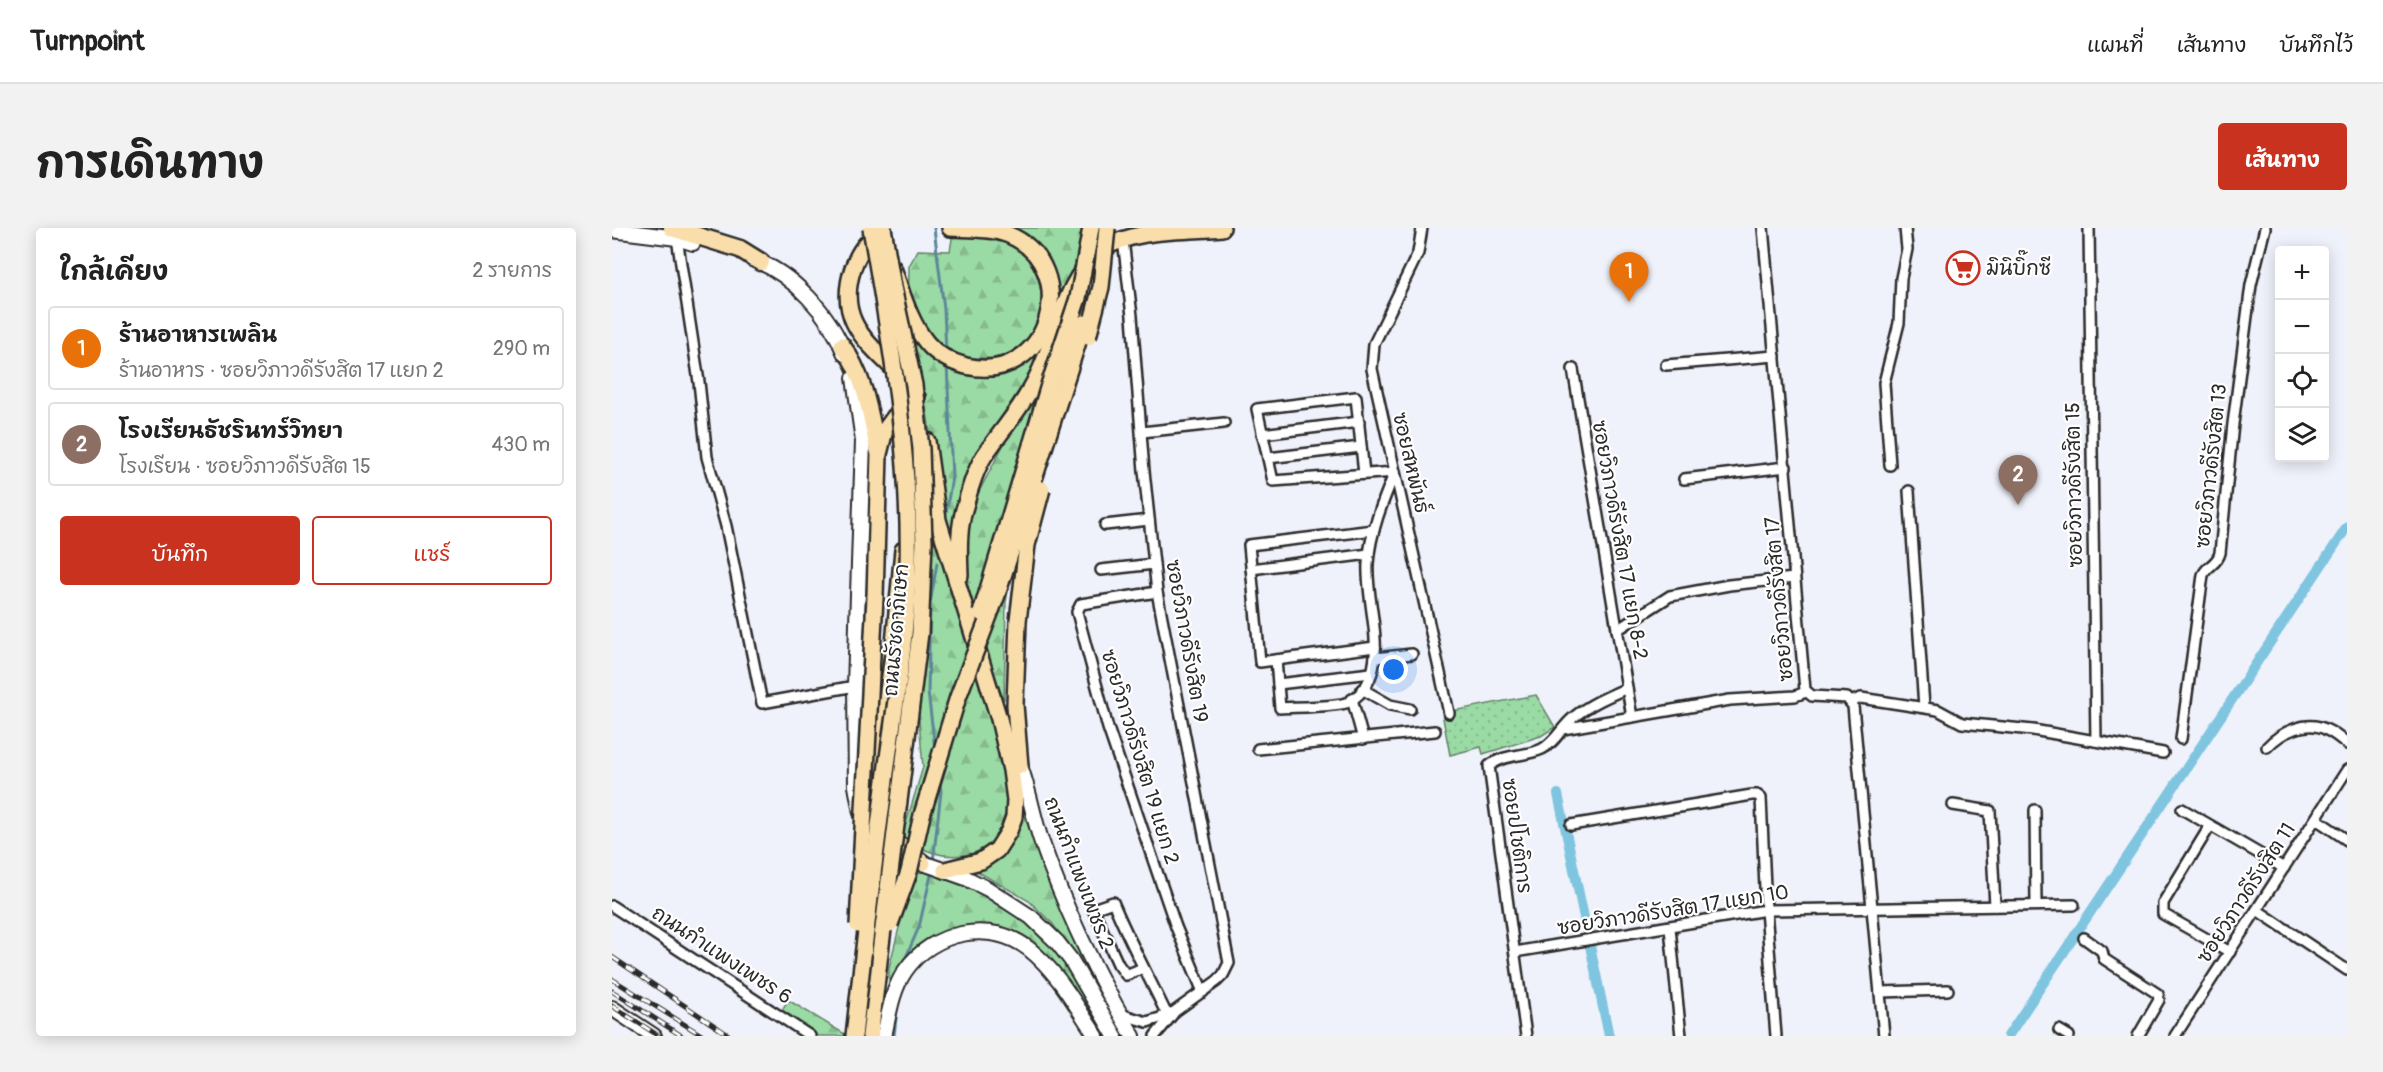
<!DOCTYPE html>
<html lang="th">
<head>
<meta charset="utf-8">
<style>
  :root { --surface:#fff; --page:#f2f2f2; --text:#222; --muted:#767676; --line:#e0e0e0; --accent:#c8321e }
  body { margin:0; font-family:Pangolin,"Playpen Sans Thai",sans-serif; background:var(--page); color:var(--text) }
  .controls { position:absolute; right:18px; top:18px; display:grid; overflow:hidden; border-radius:6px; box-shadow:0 3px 15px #0003 }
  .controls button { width:54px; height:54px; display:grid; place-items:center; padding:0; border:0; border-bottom:2px solid var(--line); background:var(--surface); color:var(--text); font:30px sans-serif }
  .you { position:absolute; left:782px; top:442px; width:21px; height:21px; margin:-15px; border:4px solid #fff; border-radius:50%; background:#1a73e8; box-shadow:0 0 0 9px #1a73e833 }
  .badge { display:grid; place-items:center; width:39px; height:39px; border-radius:50%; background:var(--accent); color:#fff; font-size:20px; font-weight:700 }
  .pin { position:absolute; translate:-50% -50px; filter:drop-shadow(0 2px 3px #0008) }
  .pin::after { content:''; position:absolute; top:32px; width:21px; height:18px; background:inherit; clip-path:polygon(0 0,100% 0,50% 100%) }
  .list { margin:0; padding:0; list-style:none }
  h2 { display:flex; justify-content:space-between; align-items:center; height:78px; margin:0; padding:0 24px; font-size:26px }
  h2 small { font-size:20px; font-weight:400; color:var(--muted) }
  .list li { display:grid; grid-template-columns:39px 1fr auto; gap:18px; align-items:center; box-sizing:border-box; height:84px; margin:0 12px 12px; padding:0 12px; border:2px solid var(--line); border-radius:6px }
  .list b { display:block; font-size:22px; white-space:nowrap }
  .list p { margin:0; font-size:20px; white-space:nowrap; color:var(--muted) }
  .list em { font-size:20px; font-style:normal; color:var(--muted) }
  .actions { display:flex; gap:12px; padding:18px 24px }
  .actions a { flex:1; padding:14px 0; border:2px solid var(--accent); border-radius:6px; text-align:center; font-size:21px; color:var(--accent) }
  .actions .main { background:var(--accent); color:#fff }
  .icon { flex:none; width:33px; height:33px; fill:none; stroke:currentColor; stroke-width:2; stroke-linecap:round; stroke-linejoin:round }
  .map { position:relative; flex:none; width:1735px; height:808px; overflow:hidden; border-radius:6px }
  header { display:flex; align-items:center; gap:36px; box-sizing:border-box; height:84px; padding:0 30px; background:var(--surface); border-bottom:2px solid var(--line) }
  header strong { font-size:28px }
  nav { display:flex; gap:33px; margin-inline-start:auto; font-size:21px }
  .intro { display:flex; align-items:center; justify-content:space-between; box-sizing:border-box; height:144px; padding:0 36px }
  h1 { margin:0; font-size:42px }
  .button { padding:15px 27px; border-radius:6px; background:var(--accent); color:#fff; font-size:21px; font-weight:700 }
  main { display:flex; gap:36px; padding:0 36px }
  aside { flex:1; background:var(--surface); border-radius:6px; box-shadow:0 3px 15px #0003 }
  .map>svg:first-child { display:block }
</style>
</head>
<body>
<header>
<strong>Turnpoint</strong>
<nav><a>แผนที่</a><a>เส้นทาง</a><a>บันทึกไว้</a></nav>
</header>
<div class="intro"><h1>การเดินทาง</h1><a class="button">เส้นทาง</a></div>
<main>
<aside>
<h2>ใกล้เคียง<small>2 รายการ</small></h2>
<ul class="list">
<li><span class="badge" style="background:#e8710a">1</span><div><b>ร้านอาหารเพลิน</b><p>ร้านอาหาร · ซอยวิภาวดีรังสิต 17 แยก 2</p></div><em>290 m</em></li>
<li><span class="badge" style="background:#8d6e63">2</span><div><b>โรงเรียนธัชรินทร์วิทยา</b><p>โรงเรียน · ซอยวิภาวดีรังสิต 15</p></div><em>430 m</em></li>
</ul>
<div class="actions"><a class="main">บันทึก</a><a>แชร์</a></div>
</aside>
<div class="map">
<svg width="1735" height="808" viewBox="0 0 1735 808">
  <defs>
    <pattern id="grass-dots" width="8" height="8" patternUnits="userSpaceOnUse" patternTransform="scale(1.5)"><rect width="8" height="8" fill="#9adaa4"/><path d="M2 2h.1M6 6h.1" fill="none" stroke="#85bb8d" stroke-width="1.8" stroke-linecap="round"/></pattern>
    <pattern id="forest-firs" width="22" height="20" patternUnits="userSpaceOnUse" patternTransform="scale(1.5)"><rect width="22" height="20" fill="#9adaa4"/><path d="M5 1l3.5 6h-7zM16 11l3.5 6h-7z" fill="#85bb8d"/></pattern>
  </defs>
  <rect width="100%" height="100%" fill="#f0f2fb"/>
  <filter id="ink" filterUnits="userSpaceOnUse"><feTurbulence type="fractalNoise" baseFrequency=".0167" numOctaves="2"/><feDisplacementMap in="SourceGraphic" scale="12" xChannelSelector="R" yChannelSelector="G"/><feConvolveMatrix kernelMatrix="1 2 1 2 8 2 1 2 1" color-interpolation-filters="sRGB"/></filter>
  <g filter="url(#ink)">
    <path fill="url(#grass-dots)" stroke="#628268" stroke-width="1.5" d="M924 467 943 499 929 508 871 526 869 519 838 527 830 485Z"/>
    <g fill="url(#forest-firs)" stroke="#628268" stroke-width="1.5">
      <path d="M402 0H474L471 17 437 111 411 168 382 208 339 318 327 280 316 190 296 96 297 38 306 22 338 23 341 5C362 6 381 5 400 14 405 17 409 23 413 27 437 56 436 103 401 124 387 132 371 130 356 130V147L384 146 408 136 423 125 434 110 446 75 442 51 422 16Z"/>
      <path d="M426 165 429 169 394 374 392 472 373 425 353 358V314L359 279 395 210Z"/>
      <path d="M319 311 331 324C349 385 367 446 383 508 388 530 399 557 396 580 392 602 380 620 358 626 331 632 312 623 290 609L311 539 305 469Z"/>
      <path d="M409 577 420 609 475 739 472 741 440 695 417 673 361 641 378 635Z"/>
      <path d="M302 639C343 655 391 670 425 701 455 728 477 773 497 808H490L452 754 388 702 324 710 277 764V740Z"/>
      <path d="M176 772 236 808H203L168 785Z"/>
    </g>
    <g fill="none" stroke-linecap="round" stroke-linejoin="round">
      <g stroke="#5d8798" stroke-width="3">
        <path d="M322 0 332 81 334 124"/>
        <path d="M333 291 340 249 335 136"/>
        <path d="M323 521 316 464 318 376 325 335"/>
        <path d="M321 634 329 563 327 551"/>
        <path d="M291 736 307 699 319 647"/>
        <path d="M282 808 286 772"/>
      </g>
      <g stroke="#7fc5e0" stroke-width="10">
        <path d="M946 566 997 808"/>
        <path d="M1396 808 1735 299"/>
      </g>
      <defs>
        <g id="street">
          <path d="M810 0 806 25 762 116 760 141 837 485"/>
          <path d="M1151 0 1193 462 1200 468 1235 470 1241 478 1272 808"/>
          <path d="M1477 0 1484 513"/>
          <path d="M65 10 87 154 95 229 114 298 150 475 243 458"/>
          <path d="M1054 137 1163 128"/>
          <path d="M961 141 1020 489"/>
          <path d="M530 204 612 195"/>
          <path d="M650 206 747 194"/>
          <path d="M656 230 749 219"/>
          <path d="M1278 237 1272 155 1287 95 1289 50 1295 21 1293 0"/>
          <path d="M1072 251 1174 239"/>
          <path d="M1297 263 1312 479"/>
          <path d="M493 297 537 292"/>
          <path d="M762 302 637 317 648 434 763 419"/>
          <path d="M639 341 757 326"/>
          <path d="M489 342 542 336"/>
          <path d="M545 364 469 376 465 384 496 500 564 699 591 764"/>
          <path d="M1005 402 1058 368 1117 357 1182 350"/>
          <path d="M763 430 800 426"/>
          <path d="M664 432 668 480C683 479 727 479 737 474 784 446 753 379 756 336 758 304 771 273 783 244L661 253 645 181 744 169 752 246"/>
          <path d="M666 456 759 445"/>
          <path d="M750 461 778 477 798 481"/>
          <path d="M740 471 751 511"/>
          <path d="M1238 474 1249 470 1326 482 1350 495 1421 502 1551 525"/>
          <path d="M951 501 1118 472 1183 468 1194 464"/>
          <path d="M1569 511 1591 347C1595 337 1605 337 1608 325L1621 196 1639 57 1653 0"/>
          <path d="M1655 519C1669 504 1695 491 1715 502 1722 505 1729 511 1735 516"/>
          <path d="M646 521 823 503"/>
          <path d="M1341 577 1378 583 1383 678"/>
          <path d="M1570 581 1672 640"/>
          <path d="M1423 582 1424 677"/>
          <path d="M1704 591 1735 612"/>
          <path d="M959 597 1140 567H1145L1149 570 1154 682 1164 808"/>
          <path d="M1598 598 1551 675V686L1618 724"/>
          <path d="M0 678 198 808"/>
          <path d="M1645 682 1735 742"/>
          <path d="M1058 700 1069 808"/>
          <path d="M1472 710 1490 723 1492 731 1546 766 1547 772 1526 808"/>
          <path d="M903 724 1154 682 1462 677"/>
          <path d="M531 740 514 747 506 736 481 681 501 674C517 713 537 749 555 787"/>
          <path d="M1268 764 1336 762"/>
          <path d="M508 786 535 794 548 790 562 784 605 753 611 747 617 735 545 364 532 243 520 88 512 20"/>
          <path d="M1447 802 1457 808"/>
          <path d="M543 808 561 786"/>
          <path d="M914 808 877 538C893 525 913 529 930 521 944 514 950 498 962 489 978 476 997 468 1015 460"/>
          <path d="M1563 808 1735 542"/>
        </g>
        <g id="secondary">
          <path d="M0 2 65 10 81 15"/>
          <path d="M140 31C181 45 218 87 233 126"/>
          <path d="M242 150 251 213 243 458 244 558 249 585"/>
          <path d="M404 528C416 555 420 585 429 612 453 681 484 746 521 808"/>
          <path d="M260 610 275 628 311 635 354 650 376 661 419 689 445 714 459 732 503 808"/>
          <path d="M0 780 42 808"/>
          <path d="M272 808C277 786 280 762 293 743 320 703 379 691 417 721 446 744 464 778 484 808"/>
        </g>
        <g id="primary">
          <path d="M269 4C255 12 246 25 241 40 219 106 276 124 305 169"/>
          <path d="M281 40C290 65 298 95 315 115 325 127 339 134 354 138 437 158 472 39 397 7 379 0 357 1 338 0"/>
          <path d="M230 117C253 148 258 186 266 223"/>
          <path d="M315 213 326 292 387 491 399 542 403 572 402 589 397 603 385 622 369 633 333 642"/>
          <path d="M291 322 281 426 264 552 265 580 277 609 311 635"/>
          <path d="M348 347C347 323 346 298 354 275 358 260 364 241 372 228 390 202 411 178 425 149 446 108 452 50 491 21 524 0 571 4 610 0"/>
          <path d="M263 369 267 226 273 202 284 187 293 186 302 194 307 206"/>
          <path d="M406 393 403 477 408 538"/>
          <path d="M242 808 245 781"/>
          <path d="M258 808 268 725"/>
        </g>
        <path id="highway" d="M60 0 128 21 149 34"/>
      </defs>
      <use href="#street" stroke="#2b2b2b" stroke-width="14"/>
      <use href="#secondary" stroke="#2b2b2b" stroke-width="18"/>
      <use href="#primary" stroke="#2b2b2b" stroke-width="20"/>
      <use href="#highway" stroke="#2b2b2b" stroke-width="21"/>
      <use href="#street" stroke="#fff" stroke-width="9"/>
      <use href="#secondary" stroke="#fff" stroke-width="14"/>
      <use href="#primary" stroke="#f9deab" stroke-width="15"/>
      <use href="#highway" stroke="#f9deab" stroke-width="16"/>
      <defs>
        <g id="rail">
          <path d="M0 729 118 808"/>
          <path d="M0 751 91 808"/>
          <path d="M0 763 70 808"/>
          <path d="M0 778 47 808"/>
        </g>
      </defs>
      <use href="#rail" stroke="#2b2b2b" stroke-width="5"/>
      <use href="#rail" stroke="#fff" stroke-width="3" stroke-dasharray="9" stroke-linecap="butt"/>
      <defs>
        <g id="primary-bridge">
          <path d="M476 109 489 59 495 0"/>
          <path d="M369 385 437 157 466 70 479 0"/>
          <path d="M406 393 415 317 430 261"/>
          <path d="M278 696 297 644 310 587 346 469 385 367 472 95"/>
          <path d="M246 697 263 369"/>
          <path d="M268 725 308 405 312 315 309 221 302 157 281 59 271 0"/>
          <path d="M245 781C254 700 264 619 275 537 284 471 295 405 296 339 299 225 278 111 259 0"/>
        </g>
      </defs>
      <use href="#primary-bridge" stroke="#2b2b2b" stroke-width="20" stroke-linecap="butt"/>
      <use href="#primary-bridge" stroke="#f9deab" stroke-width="15"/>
    </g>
  </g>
  <defs>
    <symbol id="supermarket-ring" viewBox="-11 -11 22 22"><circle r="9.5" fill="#fff" stroke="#c8321e" stroke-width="1.5"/><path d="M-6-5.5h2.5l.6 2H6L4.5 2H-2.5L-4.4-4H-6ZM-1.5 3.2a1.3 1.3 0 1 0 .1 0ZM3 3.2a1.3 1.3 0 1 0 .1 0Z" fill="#c8321e"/></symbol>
  </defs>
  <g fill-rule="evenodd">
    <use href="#supermarket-ring" x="1332" y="21" width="38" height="38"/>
  </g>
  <g text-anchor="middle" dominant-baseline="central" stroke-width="4.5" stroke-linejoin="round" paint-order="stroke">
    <g font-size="20" fill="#2b2b2b" stroke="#fff" text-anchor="start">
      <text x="1374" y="40">มินิบิ๊กซี</text>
    </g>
    <g font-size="20" fill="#2b2b2b" stroke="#fff">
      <text transform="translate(799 235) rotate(77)">ซอยสหพันธ์</text>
      <text transform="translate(1599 238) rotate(-84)">ซอยวิภาวดีรังสิต 13</text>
      <text transform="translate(1462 257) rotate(-91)">ซอยวิภาวดีรังสิต 15</text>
      <text transform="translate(1008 312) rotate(80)">ซอยวิภาวดีรังสิต 17 แยก 8-2</text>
      <text transform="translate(1167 371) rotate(-95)">ซอยวิภาวดีรังสิต 17</text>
      <text transform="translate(284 402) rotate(-85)">ถนนรัชดาภิเษก</text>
      <text transform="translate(575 413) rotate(80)">ซอยวิภาวดีรังสิต 19</text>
      <text transform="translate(528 529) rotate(73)">ซอยวิภาวดีรังสิต 19 แยก 2</text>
      <text transform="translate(905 608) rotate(82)">ซอยปโชติการ</text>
      <text transform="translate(467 645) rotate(69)">ถนนกำแพงเพชร 2</text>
      <text transform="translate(1634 665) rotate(-57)">ซอยวิภาวดีรังสิต 11</text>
      <text transform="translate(1061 682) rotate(-9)">ซอยวิภาวดีรังสิต 17 แยก 10</text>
      <text transform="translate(110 727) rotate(33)">ถนนกำแพงเพชร 6</text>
    </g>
  </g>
</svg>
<div class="controls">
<button>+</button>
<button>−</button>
<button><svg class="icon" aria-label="locate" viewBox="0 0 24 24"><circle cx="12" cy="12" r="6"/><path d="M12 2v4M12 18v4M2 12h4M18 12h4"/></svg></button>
<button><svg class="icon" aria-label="layers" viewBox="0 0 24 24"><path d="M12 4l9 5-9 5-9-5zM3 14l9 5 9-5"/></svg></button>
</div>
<div class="you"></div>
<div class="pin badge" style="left:1017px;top:74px;background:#e8710a">1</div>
<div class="pin badge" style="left:1406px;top:277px;background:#8d6e63">2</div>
</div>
</main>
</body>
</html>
